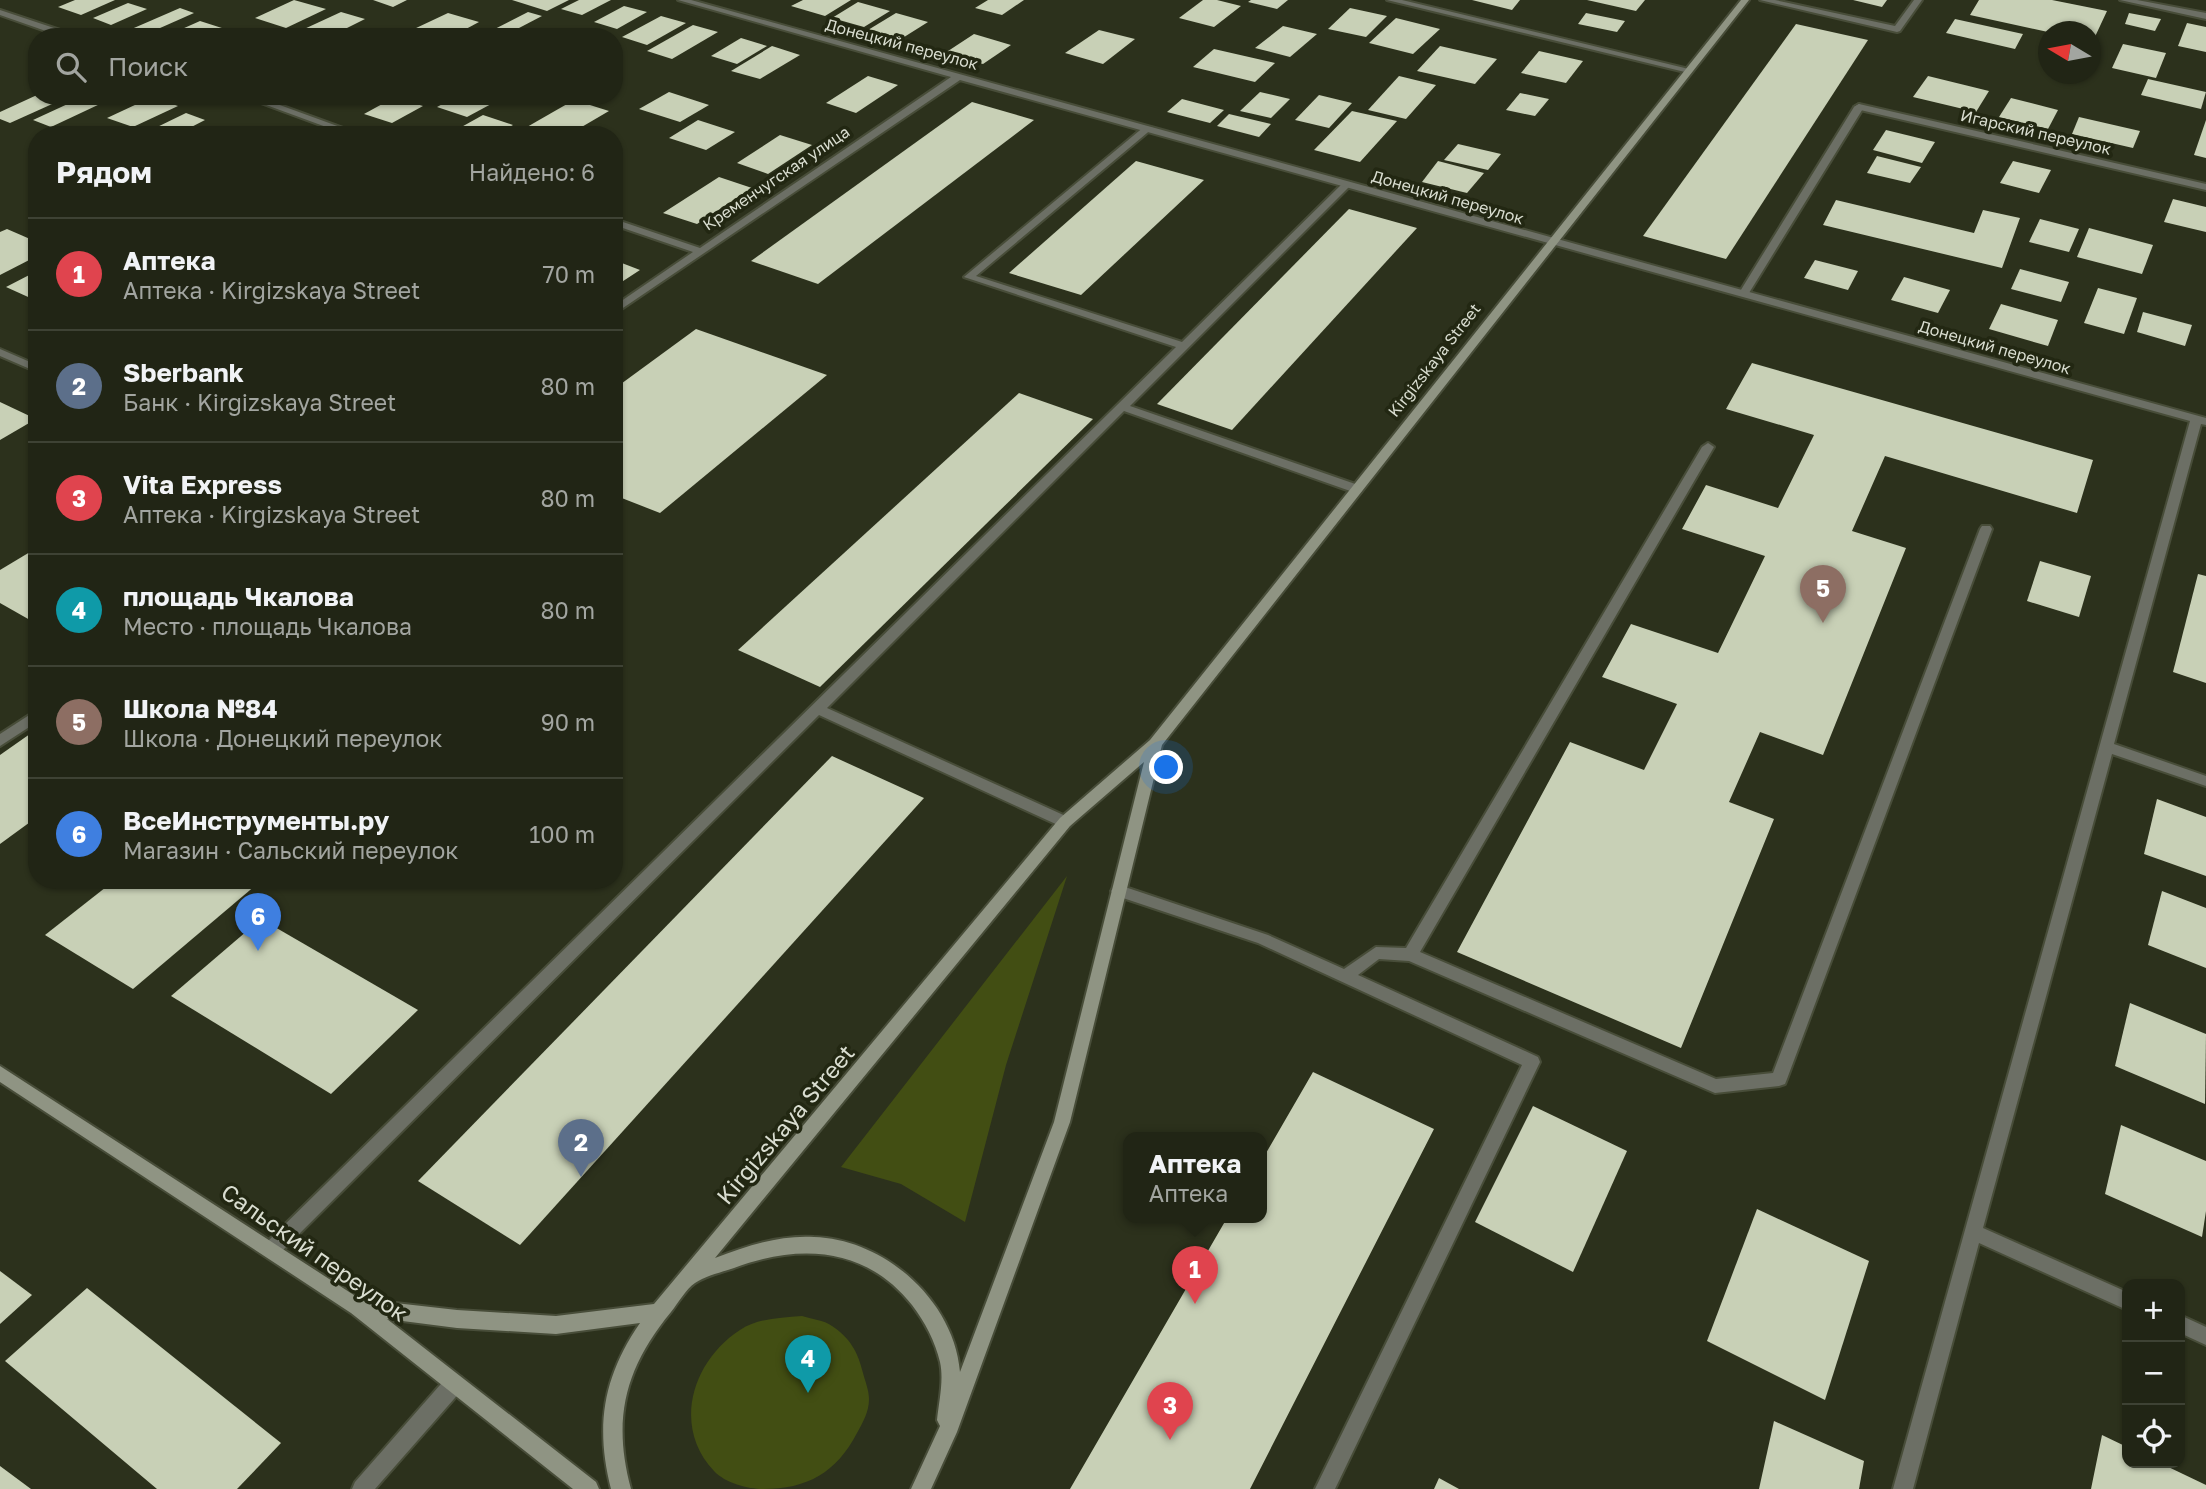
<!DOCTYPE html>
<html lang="ru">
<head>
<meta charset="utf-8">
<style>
  :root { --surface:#212515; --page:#2d3122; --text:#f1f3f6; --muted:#a2a5a0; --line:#3e4234; --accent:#1a73e8 }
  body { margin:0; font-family:"Golos Text",sans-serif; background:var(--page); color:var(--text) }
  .controls { position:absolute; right:21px; bottom:21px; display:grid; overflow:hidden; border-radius:14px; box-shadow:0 2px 5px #0004 }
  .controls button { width:63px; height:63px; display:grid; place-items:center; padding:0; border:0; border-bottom:2px solid var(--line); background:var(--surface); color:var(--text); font:35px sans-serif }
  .compass { position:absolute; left:2038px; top:21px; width:63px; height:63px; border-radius:50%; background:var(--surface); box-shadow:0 2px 5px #0004; rotate:280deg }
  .you { position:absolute; left:1167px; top:768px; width:24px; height:24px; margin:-18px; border:5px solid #fff; border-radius:50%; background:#1a73e8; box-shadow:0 0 0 10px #1a73e833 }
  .badge { display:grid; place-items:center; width:46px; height:46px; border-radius:50%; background:var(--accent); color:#fff; font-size:23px; font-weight:700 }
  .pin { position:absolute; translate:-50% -58px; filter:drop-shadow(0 2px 4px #0008) }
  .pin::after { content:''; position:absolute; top:37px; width:24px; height:21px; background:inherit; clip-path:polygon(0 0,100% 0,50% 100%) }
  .popup { position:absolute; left:1123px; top:1132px; width:144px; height:91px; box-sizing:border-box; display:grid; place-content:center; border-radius:14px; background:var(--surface); filter:drop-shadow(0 2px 5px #0005); font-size:23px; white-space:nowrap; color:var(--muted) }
  .popup b { font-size:26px; color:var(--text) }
  .popup::after { content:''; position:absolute; left:50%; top:100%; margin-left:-14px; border:14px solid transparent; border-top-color:var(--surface) }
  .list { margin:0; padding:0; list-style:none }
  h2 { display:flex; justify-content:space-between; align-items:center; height:91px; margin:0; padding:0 28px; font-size:30px }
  h2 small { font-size:23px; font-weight:400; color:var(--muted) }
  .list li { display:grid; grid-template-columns:46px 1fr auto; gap:21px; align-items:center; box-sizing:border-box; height:112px; padding:0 28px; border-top:2px solid var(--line) }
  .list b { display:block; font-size:26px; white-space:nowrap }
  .list p { margin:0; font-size:23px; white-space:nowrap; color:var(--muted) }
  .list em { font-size:23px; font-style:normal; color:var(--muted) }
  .icon { flex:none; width:38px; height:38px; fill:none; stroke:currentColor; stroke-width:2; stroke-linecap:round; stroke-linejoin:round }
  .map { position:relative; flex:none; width:2206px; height:1489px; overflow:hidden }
  .search { position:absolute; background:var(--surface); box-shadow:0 2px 5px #0004; left:28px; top:28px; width:595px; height:77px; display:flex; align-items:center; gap:18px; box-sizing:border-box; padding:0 24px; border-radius:28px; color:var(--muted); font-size:26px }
  .panel { position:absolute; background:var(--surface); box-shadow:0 2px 5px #0004; left:28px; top:126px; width:595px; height:763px; border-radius:28px }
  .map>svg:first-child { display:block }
</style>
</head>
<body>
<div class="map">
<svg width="2206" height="1489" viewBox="0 0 2206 1489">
  <rect width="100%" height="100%" fill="#2c311c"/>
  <g fill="#424e13">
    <path d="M1067 876 1006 1065 965 1222 901 1184 841 1167Z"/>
    <path d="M802 1316C811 1319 824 1320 832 1326 850 1338 858 1352 863 1373 865 1381 869 1390 869 1399 869 1412 863 1422 857 1433 836 1473 807 1489 763 1489 748 1489 725 1483 714 1471 672 1427 692 1361 740 1330 758 1318 780 1318 802 1316Z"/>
  </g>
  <g fill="#c8d0b6">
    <path d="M75 0H115L81 15 58 7Z"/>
    <path d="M294 0 326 9 286 28 255 18Z"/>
    <path d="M373 0H407L393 7Z"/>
    <path d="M512 0H569L547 11Z"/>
    <path d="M579 0H611L582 15 561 9Z"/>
    <path d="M803 0H851L825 16 791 6Z"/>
    <path d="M988 0H1024L1002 15 975 8Z"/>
    <path d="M1203 0H1217L1241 6 1214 27 1179 18Z"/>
    <path d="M1251 0H1288L1277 9 1248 2Z"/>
    <path d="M1472 0H1520L1512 10Z"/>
    <path d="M1587 0H1645L1636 11Z"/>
    <path d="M1853 0H1887L1882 7Z"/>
    <path d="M1979 0H2052L2107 11 2093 41 2090 32H2048L1970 15Z"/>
    <path d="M858 2 890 11 864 27 832 18Z"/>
    <path d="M128 3 147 9 111 25 93 18Z"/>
    <path d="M624 6 647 12 617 29 594 22Z"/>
    <path d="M180 8 194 13 142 36 127 31Z"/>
    <path d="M1350 8 1387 16 1366 37 1328 29Z"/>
    <path d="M341 12 365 19 329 37 302 30Z"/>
    <path d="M528 12 542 16 502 37H479Z"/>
    <path d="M448 13 479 22 451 37H437L414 29Z"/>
    <path d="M896 13 928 22 901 39 868 30Z"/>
    <path d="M1586 13 1625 21 1617 32 1578 24Z"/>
    <path d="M2129 13 2161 19 2155 31 2125 24Z"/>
    <path d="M661 16 686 23 647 45 622 37Z"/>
    <path d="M1396 18 1440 29 1413 54 1369 43Z"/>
    <path d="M1955 19 2023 34 2015 49 1946 33Z"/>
    <path d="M200 21 225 29 209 37H164Z"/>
    <path d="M2187 23 2206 27V52L2178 46Z"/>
    <path d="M1796 24 1868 40 1726 259 1643 236Z"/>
    <path d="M693 25 718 32 672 59 647 51Z"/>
    <path d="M1283 26 1317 34 1290 57 1255 48Z"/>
    <path d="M1099 30 1135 39 1103 64 1065 53Z"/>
    <path d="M974 34 1011 45 983 64 945 53Z"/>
    <path d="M741 38 767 46 737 64 711 56Z"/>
    <path d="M2123 44 2166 53 2156 78 2112 68Z"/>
    <path d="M772 46 800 55 760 79 731 71Z"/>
    <path d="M1440 46 1497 59 1475 84 1417 71Z"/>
    <path d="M1214 49 1275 63 1255 82 1193 67Z"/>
    <path d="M1539 51 1583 61 1566 83 1521 73Z"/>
    <path d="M868 76 898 85 856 113 826 103Z"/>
    <path d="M1399 76 1436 85 1406 119 1368 110Z"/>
    <path d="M1928 76 1989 91 1976 112 1913 97Z"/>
    <path d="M2148 79 2206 92 2201 109 2141 95Z"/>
    <path d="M669 92 709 105 680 122 639 109Z"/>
    <path d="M1260 92 1290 99 1271 118 1240 111Z"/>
    <path d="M1520 93 1549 99 1535 116 1506 110Z"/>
    <path d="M37 95 70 96 10 123 0 119V112Z"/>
    <path d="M1319 95 1352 103 1329 128 1295 120Z"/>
    <path d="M85 96H117L51 127 33 120Z"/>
    <path d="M457 96H506L467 117 437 107Z"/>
    <path d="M152 97 178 106 133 127 107 118Z"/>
    <path d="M395 97 423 106 392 123 364 114Z"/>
    <path d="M2011 98 2058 110 2048 129 1999 117Z"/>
    <path d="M1182 99 1224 110 1210 123 1167 112Z"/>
    <path d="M574 100 609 111 568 135H513Z"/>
    <path d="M972 102 1034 120 818 284 751 261Z"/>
    <path d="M1352 111 1397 121 1360 162 1314 150Z"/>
    <path d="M186 113 205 120 176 135 151 130Z"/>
    <path d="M1229 114 1271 124 1259 137 1217 126Z"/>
    <path d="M483 115 513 125 496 135H447Z"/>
    <path d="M2079 117 2140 131 2133 148 2072 134Z"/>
    <path d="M698 120 735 132 706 150 669 138Z"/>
    <path d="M2206 120V158L2194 155Z"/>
    <path d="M220 126 242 134V135H204Z"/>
    <path d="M1886 130 1935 142 1922 163 1873 150Z"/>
    <path d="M780 135 812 145 768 174 737 163Z"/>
    <path d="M1458 144 1501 154 1488 170 1444 160Z"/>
    <path d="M1877 156 1921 167 1910 183 1867 173Z"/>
    <path d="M1136 161 1204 180 1081 295 1009 273Z"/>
    <path d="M1438 161 1484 173 1467 193 1422 182Z"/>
    <path d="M2013 161 2051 170 2039 193 2000 183Z"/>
    <path d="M719 177 752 188 697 224 663 213Z"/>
    <path d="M2173 199 2206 207V232L2164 222Z"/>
    <path d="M1836 200 1974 233 1983 210 2020 218 2002 268 1823 225Z"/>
    <path d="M1349 209 1417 228 1232 430 1157 404Z"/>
    <path d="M2040 219 2079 229 2069 252 2029 242Z"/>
    <path d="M2089 228 2153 245 2142 274 2077 257Z"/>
    <path d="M7 229 37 242V256L0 275V232Z"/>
    <path d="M614 260 640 270 614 287Z"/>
    <path d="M1815 260 1858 271 1848 290 1804 278Z"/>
    <path d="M2020 269 2069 282 2061 302 2011 289Z"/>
    <path d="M37 271V301L6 287Z"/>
    <path d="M1904 277 1950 290 1938 313 1891 300Z"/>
    <path d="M2098 288 2137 298 2124 334 2084 323Z"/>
    <path d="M2001 304 2058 320 2048 346 1989 329Z"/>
    <path d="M2143 312 2192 325 2185 346 2137 332Z"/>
    <path d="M696 329 827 375 660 513 614 495V389Z"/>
    <path d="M1752 363 2093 460 2077 513 1885 456 1852 531 1906 548 1823 755 1760 732 1729 802 1774 819 1681 1048 1457 952 1570 742 1644 770 1677 704 1602 677 1631 624 1718 653 1765 556 1682 529 1706 485 1778 508 1814 435 1726 409Z"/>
    <path d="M1019 393 1093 419 820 687 738 650Z"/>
    <path d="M0 402 36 419 0 440Z"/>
    <path d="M35 549 37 550V624L0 603V570Z"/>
    <path d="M2040 561 2091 576 2079 617 2027 601Z"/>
    <path d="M2198 574 2206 576V683L2173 672Z"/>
    <path d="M37 729V817L0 844V755Z"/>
    <path d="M832 756 924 798 520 1245 418 1181Z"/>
    <path d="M2157 799 2206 817V876L2144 854Z"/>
    <path d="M115 880H262L133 989 45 935Z"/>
    <path d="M2162 891 2206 908V968L2148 945Z"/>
    <path d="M261 919 418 1010 331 1094 171 996Z"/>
    <path d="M2130 1003 2206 1034 2205 1104 2115 1066Z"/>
    <path d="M1313 1072 1434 1129 1250 1489H1070L1227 1218H1262V1160Z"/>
    <path d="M1533 1106 1627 1151 1573 1272 1475 1222Z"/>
    <path d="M2121 1125 2206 1161V1211L2202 1237 2105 1194Z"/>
    <path d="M1757 1209 1869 1261 1825 1400 1707 1341Z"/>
    <path d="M0 1271 32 1295 0 1324Z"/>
    <path d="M87 1288 281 1443 237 1489H157L5 1361Z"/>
    <path d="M1774 1421 1864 1461 1859 1489H1759Z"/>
    <path d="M2102 1435 2127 1447V1463H2160L2206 1485V1489H2091Z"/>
    <path d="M0 1466 31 1489H0Z"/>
    <path d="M1439 1478 1459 1489H1434Z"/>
  </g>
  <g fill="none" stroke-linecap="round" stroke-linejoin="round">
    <defs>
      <g id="lane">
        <path d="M1760 0H1775L1895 26 1914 0H1922L1900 31 1897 32Z"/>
        <path d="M1859 104 1864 107 1749 293 1748 295H1740L1739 293 1854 107Z"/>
        <path d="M1145 126 1153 128 976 276 1182 342 1344 182H1350V186L1130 406 1361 486 1363 489 1361 492H1353L1124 411 827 708 1070 818 1072 822 1070 826H1060L819 715 278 1255 272 1257 266 1255 263 1249 266 1243 1176 347 964 277Z"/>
        <path d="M1708 443 1714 447 1420 952 1716 1079 1773 1073 1980 529 1982 526H1990L1992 529 1787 1079 1785 1084 1779 1086 1715 1093 1409 961 1379 959 1358 975 1538 1057 1540 1062 1335 1489H1315L1522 1065 1258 943 1114 895 1111 891 1114 887 1119 885 1268 935 1344 969 1376 947 1406 948 1702 447Z"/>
      </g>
      <g id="street">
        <path d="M678 0H691L2206 418V425L2201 424 2114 744 2206 776V786L2112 754 1983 1228 2127 1292V1310L1979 1243 1913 1489H1893L2190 421 960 80 614 314V306L693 252 614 225V219L700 248 951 77Z"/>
        <path d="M1387 0H1402L1693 70 1689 73Z"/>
        <path d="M2120 0H2137L2206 13V19Z"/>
        <path d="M0 10 75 35 76 37H63L0 15Z"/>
        <path d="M242 96H255L362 135H348Z"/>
        <path d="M1859 104 2206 184V190L1856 109 1854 107Z"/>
        <path d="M0 349 37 365V372L0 356Z"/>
        <path d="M37 710V722L0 746V734Z"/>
        <path d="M2180 1315 2206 1327V1345L2180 1333Z"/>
        <path d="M454 1375 461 1377 463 1384 461 1391 375 1489H352L355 1482 447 1377Z"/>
      </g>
      <path id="secondary" d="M1741 0H1749L1162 745 1070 1122 957 1432 931 1489H911L940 1426 937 1420C939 1401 944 1380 940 1362 935 1341 925 1322 912 1305 866 1247 800 1243 734 1268 722 1272 705 1276 695 1283 686 1289 678 1303 671 1312 625 1368 612 1419 631 1489H611C595 1426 603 1377 640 1323L556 1334 457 1328 387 1319 596 1482 599 1489H573L351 1313 0 1082V1066L360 1299 457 1310 556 1316 654 1304 1060 818 1150 740ZM1144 762 1054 1122 960 1372C954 1300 884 1239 814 1237 779 1235 747 1246 715 1258L1070 826Z"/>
    </defs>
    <use href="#lane" stroke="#484d39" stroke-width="4"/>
    <use href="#street" stroke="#484d39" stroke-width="4"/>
    <use href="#secondary" stroke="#484d39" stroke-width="4"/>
    <use href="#lane" fill="#6c6f65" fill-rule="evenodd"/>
    <use href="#street" fill="#6c6f65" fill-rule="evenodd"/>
    <use href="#secondary" fill="#8f9483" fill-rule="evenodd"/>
  </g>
  <g text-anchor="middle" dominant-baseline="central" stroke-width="7" stroke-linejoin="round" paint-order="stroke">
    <g font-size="16" fill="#d9ddd0" stroke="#222712">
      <text transform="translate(902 44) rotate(15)">Донецкий переулок</text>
      <text transform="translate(2036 132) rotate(13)">Игарский переулок</text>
      <text transform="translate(776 178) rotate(-34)">Кременчугская улица</text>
      <text transform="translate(1448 197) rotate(16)">Донецкий переулок</text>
      <text transform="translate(1995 347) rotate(16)">Донецкий переулок</text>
      <text transform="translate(1434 360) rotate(-52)">Kirgizskaya Street</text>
    </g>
    <g font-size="23" fill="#d9ddd0" stroke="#222712">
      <text transform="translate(785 1124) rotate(-50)">Kirgizskaya Street</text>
      <text transform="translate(315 1252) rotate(35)">Сальский переулок</text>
    </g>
  </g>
</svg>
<div class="controls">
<button>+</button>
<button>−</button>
<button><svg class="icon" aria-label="locate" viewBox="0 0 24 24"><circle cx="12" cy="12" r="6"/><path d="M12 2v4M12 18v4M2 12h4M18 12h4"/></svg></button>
</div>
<svg class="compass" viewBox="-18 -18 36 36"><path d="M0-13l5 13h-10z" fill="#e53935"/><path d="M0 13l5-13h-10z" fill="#a2a5a0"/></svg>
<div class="you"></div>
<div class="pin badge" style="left:1195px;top:1304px;background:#e0444e">1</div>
<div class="popup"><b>Аптека</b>Аптека</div>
<div class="pin badge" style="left:581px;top:1177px;background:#5c6f8a">2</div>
<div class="pin badge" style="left:1170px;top:1440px;background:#e0444e">3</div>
<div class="pin badge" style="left:808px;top:1393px;background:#0f9aa8">4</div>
<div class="pin badge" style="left:1823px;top:623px;background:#8d6e63">5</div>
<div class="pin badge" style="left:258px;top:951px;background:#3f7fe0">6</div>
<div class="search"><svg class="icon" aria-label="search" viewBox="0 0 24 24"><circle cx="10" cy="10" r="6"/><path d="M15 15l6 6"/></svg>Поиск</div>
<section class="panel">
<h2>Рядом<small>Найдено: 6</small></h2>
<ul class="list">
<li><span class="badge" style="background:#e0444e">1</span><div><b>Аптека</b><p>Аптека · Kirgizskaya Street</p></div><em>70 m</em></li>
<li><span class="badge" style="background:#5c6f8a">2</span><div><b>Sberbank</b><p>Банк · Kirgizskaya Street</p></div><em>80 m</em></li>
<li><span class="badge" style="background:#e0444e">3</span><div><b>Vita Express</b><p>Аптека · Kirgizskaya Street</p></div><em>80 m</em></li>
<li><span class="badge" style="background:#0f9aa8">4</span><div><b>площадь Чкалова</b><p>Место · площадь Чкалова</p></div><em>80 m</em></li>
<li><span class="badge" style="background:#8d6e63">5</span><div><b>Школа №84</b><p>Школа · Донецкий переулок</p></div><em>90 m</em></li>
<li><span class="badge" style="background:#3f7fe0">6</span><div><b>ВсеИнструменты.ру</b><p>Магазин · Сальский переулок</p></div><em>100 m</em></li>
</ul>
</section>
</div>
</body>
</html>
